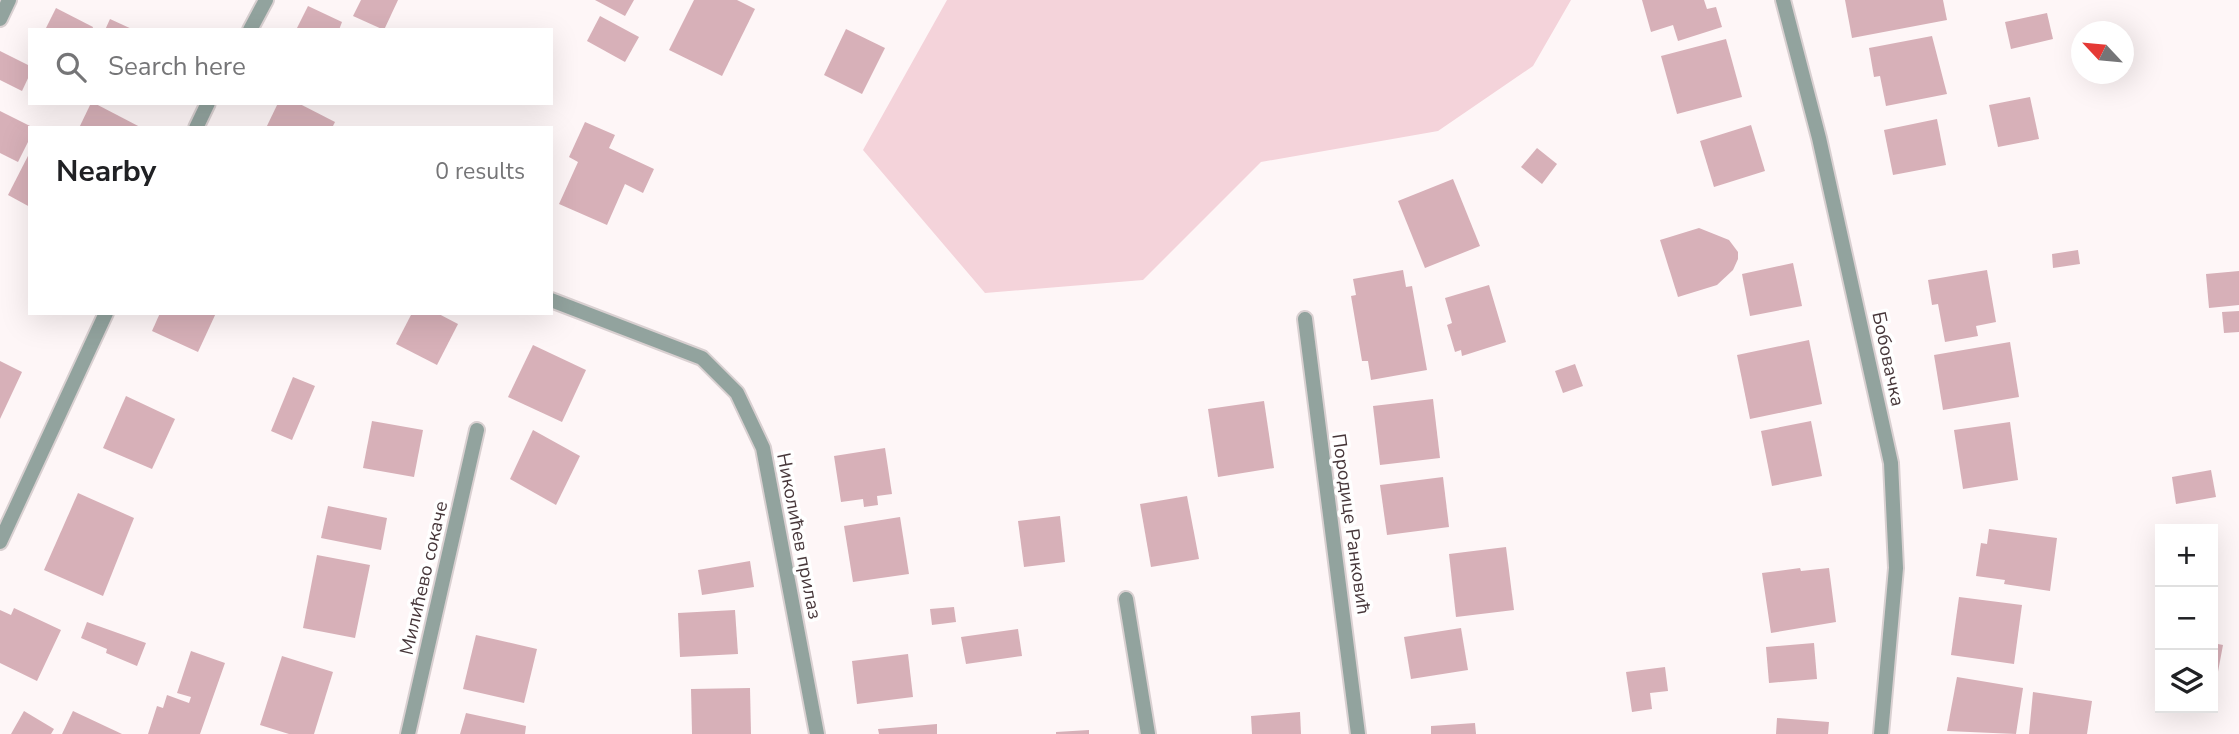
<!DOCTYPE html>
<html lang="en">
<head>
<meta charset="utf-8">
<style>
  :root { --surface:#fff; --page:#f6f6f6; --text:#202124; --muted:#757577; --line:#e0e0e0 }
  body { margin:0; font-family:"Nunito Sans",sans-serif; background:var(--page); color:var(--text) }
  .controls { position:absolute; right:21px; bottom:21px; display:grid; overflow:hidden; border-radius:0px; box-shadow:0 7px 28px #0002 }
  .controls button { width:63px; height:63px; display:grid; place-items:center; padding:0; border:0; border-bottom:2px solid var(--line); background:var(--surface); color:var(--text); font:35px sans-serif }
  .compass { position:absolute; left:2071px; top:21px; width:63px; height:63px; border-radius:50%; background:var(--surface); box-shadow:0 7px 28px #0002; rotate:296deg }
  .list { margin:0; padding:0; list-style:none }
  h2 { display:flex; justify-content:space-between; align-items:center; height:91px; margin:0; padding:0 28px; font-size:30px }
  h2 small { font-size:23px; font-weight:400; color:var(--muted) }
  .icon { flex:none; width:38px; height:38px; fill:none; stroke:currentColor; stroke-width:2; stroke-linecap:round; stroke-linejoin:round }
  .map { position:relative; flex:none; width:2239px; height:734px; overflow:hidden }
  .search { position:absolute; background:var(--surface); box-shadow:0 7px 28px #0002; left:28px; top:28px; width:525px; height:77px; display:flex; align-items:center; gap:18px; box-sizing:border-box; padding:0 24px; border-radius:0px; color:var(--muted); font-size:26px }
  .panel { position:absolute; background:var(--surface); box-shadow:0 7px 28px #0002; left:28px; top:126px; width:525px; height:189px; border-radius:0px }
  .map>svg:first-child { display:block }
</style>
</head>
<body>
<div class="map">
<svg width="2239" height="734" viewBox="0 0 2239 734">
  <rect width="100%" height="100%" fill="#fef6f7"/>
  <path fill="#f4d3da" d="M947 0H1571L1533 66 1438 131 1261 162 1143 280 985 293 863 150Z"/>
  <g fill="#d7b0b8">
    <path d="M361 0H398L384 30 353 16Z"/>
    <path d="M595 0H634L625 16Z"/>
    <path d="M694 0H737L755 9 722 76 669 50Z"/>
    <path d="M1642 0H1704L1707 9 1716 7 1722 27 1678 41 1673 25 1651 32Z"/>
    <path d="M1845 0H1943L1947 20 1852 38Z"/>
    <path d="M308 6 342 22 339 30H296Z"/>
    <path d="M56 8 93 27 92 30H45Z"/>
    <path d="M2047 13 2053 39 2011 49 2005 22Z"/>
    <path d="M600 16 639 37 625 62 587 41Z"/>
    <path d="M110 19 134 30H105Z"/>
    <path d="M846 29 885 48 862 94 824 75Z"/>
    <path d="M1932 36 1947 94 1886 106 1880 76 1874 77 1869 48Z"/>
    <path d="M1726 39 1742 97 1677 114 1661 56Z"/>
    <path d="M0 51 30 66V74L22 91 0 80Z"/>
    <path d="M2030 97 2039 139 1998 147 1989 105Z"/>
    <path d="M91 103H94L142 128H79Z"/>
    <path d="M278 103H298L335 122 332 128H266Z"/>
    <path d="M0 111 30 126V138L18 162 0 153Z"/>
    <path d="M1937 119 1946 165 1893 175 1884 130Z"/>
    <path d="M585 122 615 135 609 148 654 169 643 193 625 184 607 225 559 204 578 162 569 157Z"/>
    <path d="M1751 125 1765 171 1714 187 1700 141Z"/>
    <path d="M1537 148 1557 164 1542 184 1521 167Z"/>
    <path d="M30 152V207L8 195Z"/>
    <path d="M1453 179 1480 246 1425 268 1398 201Z"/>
    <path d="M1699 228 1729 240 1738 252V259L1733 270 1717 285 1678 297 1660 240Z"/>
    <path d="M2078 250 2080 264 2053 268 2052 254Z"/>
    <path d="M1793 263 1802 306 1750 316 1742 274Z"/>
    <path d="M1403 270 1406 287 1412 286 1427 370 1371 380 1368 361H1362L1351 296 1356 295 1353 279Z"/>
    <path d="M1987 270 1996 322 1976 326 1978 336 1945 342 1938 304 1932 305 1928 280Z"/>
    <path d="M2239 271V305L2209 308 2206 274Z"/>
    <path d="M1489 285 1506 342 1462 356 1461 350 1455 352 1447 325 1452 323 1445 298Z"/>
    <path d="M2239 311V332L2224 333 2222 312Z"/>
    <path d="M160 313H216L198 352 152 331Z"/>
    <path d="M412 313H437L458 324 437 365 396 344Z"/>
    <path d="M1809 340 1822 404 1750 419 1737 355Z"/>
    <path d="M2010 342 2019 397 1943 410 1934 355Z"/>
    <path d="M533 345 586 370 562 422 508 397Z"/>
    <path d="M0 361 22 372 0 419Z"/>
    <path d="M1575 364 1583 386 1563 393 1555 371Z"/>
    <path d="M293 377 315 386 292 440 271 431Z"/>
    <path d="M126 396 175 419 152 469 103 448Z"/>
    <path d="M1433 399 1440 458 1380 465 1373 406Z"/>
    <path d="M1264 401 1274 468 1218 477 1208 409Z"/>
    <path d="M372 421 423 430 414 477 363 468Z"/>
    <path d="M1811 421 1822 476 1772 486 1761 431Z"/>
    <path d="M2010 422 2018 480 1963 489 1954 430Z"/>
    <path d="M533 430 580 456 556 505 510 479Z"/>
    <path d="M885 448 892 494 877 496 878 505 864 507 863 499 841 502 834 456Z"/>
    <path d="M2211 470 2216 497 2176 504 2172 477Z"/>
    <path d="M1443 477 1449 527 1387 535 1380 485Z"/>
    <path d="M78 493 134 518 103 596 44 570Z"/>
    <path d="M1187 496 1199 559 1151 567 1140 504Z"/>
    <path d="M328 506 387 518 381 550 321 538Z"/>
    <path d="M1060 516 1065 562 1024 567 1018 521Z"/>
    <path d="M900 517 909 574 853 582 844 526Z"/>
    <path d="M1989 529 2057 538 2050 591 2004 584 2005 580 1976 576 1981 543 1987 544Z"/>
    <path d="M1506 547 1514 610 1456 617 1449 554Z"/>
    <path d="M317 555 370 565 355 638 303 628Z"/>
    <path d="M750 561 754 587 702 595 698 570Z"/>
    <path d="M1800 568 1801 571 1829 568 1836 622 1771 633 1762 573Z"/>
    <path d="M1959 597 2022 605 2014 664 1951 655Z"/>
    <path d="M954 607 956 622 932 625 930 609Z"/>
    <path d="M14 608 61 630 37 681 0 663V610L11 615Z"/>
    <path d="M735 610 738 654 680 657 678 613Z"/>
    <path d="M87 622 146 643 137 666 106 653 107 649 81 638Z"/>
    <path d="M1461 628 1468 670 1411 679 1404 637Z"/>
    <path d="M1018 629 1022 656 966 664 961 637Z"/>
    <path d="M476 635 537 649 524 703 463 689Z"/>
    <path d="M1814 643 1817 679 1769 683 1766 647Z"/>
    <path d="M2213 643 2223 645 2214 693 2213 692Z"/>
    <path d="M191 651 225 663 200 734H148L157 706 163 708 167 695 189 703 191 697 177 693Z"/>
    <path d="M908 654 913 697 857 704 852 661Z"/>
    <path d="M282 656 333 672 314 734H289L260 725Z"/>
    <path d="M1665 667 1668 691 1650 693 1652 709 1632 712 1626 672Z"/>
    <path d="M1957 677 2023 688 2016 734 1947 731Z"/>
    <path d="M750 688 751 734H692L691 689Z"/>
    <path d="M2033 692 2092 701 2087 734H2029Z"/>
    <path d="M24 711 54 729 51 734H11Z"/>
    <path d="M73 711 122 734H62Z"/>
    <path d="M1300 712 1301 734H1252L1251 716Z"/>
    <path d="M466 713 526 726 525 734H460Z"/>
    <path d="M1777 718 1829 722 1828 734H1776Z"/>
    <path d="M1475 723 1476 734H1431V726Z"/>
    <path d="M937 724V734H879L878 729Z"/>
    <path d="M1089 730V734H1056V732Z"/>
  </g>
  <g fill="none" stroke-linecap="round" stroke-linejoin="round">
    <defs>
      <g id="minor">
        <path d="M1783 0 1819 138 1891 463 1896 568 1881 734"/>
        <path d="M0 19 9 0"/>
        <path d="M250 30 266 0"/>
        <path d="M196 128 208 103"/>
        <path d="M551 300 702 358 737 393 763 448 817 734"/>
        <path d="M1305 319 1358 734"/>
        <path d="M0 542 106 313"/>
        <path d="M1126 599 1148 734"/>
        <path d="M408 734 477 430"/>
      </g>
    </defs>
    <use href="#minor" stroke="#d9d0d1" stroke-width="18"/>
    <use href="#minor" stroke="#92a39e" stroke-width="14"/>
  </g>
  <g text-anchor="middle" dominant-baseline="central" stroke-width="7" stroke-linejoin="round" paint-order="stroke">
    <g font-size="19" fill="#47373a" stroke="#fff">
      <text transform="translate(1888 359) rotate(78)">Бобовачка</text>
      <text transform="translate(1351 524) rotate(82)">Породице Ранковић</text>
      <text transform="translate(799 536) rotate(79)">Николићев прилаз</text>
      <text transform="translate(424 578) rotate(-77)">Милићево сокаче</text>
    </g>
  </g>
</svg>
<div class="controls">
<button>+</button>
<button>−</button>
<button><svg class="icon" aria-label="layers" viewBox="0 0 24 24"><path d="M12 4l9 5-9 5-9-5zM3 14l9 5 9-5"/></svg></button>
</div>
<svg class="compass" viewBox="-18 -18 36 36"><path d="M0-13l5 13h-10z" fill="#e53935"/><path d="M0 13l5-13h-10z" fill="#757577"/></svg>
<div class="search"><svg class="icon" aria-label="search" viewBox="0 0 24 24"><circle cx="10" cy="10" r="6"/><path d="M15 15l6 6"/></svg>Search here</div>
<section class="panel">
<h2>Nearby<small>0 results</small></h2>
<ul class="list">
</ul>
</section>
</div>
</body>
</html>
